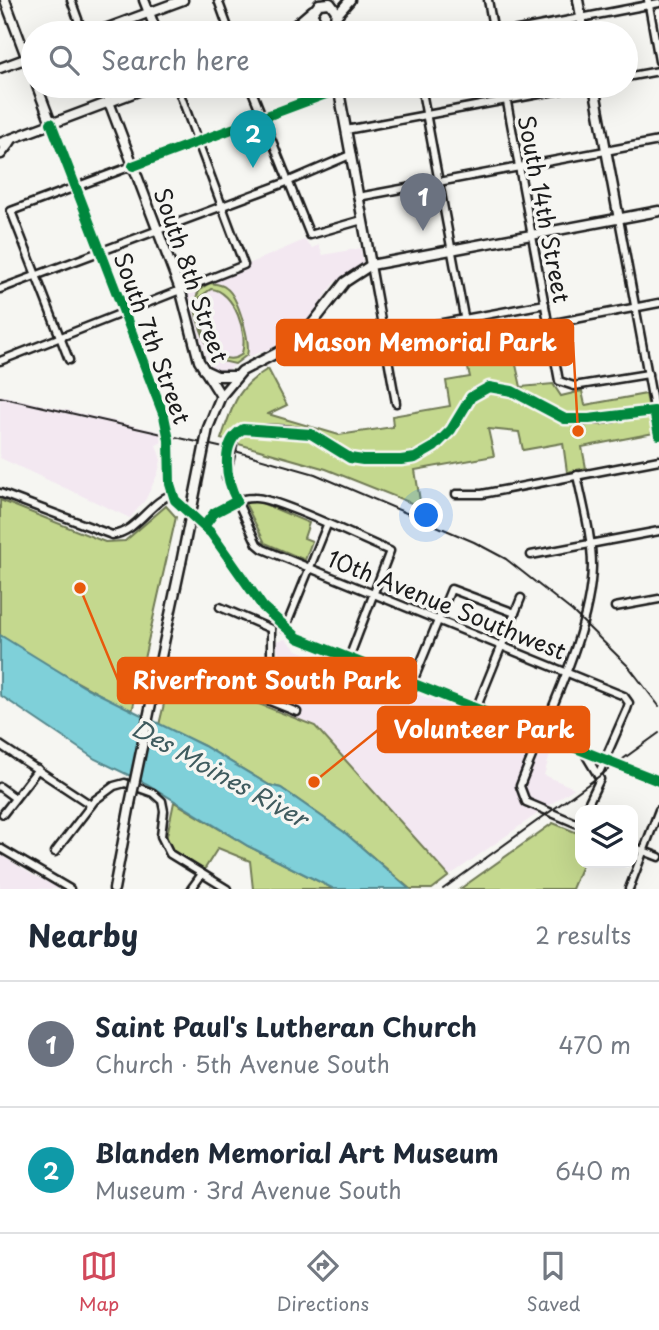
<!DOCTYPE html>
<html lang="en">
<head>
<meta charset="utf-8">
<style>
  :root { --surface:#fff; --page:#f2f2f3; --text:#1f2937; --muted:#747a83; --line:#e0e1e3; --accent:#d1495b }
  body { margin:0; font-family:"Playpen Sans",sans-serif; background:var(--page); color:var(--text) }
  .controls { position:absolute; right:21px; bottom:21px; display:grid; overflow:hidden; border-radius:14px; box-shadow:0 7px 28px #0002 }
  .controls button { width:63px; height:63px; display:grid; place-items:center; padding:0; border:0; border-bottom:2px solid var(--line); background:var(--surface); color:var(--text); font:35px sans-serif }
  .you { position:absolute; left:427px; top:516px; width:24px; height:24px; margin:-18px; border:5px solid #fff; border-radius:50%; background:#1a73e8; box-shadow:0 0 0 10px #1a73e833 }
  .badge { display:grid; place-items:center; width:46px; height:46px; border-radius:50%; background:var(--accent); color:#fff; font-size:23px; font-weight:700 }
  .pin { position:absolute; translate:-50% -58px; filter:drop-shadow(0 2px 4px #0008) }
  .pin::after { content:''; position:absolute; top:37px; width:24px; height:21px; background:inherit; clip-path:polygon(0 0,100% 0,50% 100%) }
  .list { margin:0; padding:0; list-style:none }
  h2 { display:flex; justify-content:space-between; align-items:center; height:91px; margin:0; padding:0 28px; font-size:30px }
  h2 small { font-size:23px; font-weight:400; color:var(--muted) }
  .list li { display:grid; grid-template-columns:46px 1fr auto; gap:21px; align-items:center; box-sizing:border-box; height:126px; padding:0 28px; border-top:2px solid var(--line) }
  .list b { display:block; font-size:26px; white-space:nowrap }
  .list p { margin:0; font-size:23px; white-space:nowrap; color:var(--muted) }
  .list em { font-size:23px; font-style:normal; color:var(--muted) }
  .icon { flex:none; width:38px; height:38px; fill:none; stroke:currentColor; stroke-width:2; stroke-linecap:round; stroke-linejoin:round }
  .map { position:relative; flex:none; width:659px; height:889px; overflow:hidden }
  .search { position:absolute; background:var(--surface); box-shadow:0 7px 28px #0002; left:21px; right:21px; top:21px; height:77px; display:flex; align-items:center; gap:18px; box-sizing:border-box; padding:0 24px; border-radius:38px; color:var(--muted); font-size:26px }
  .sheet { height:343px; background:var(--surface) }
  nav { display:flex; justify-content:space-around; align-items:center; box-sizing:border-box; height:98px; border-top:2px solid var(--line); background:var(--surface); font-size:19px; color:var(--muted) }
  nav a { display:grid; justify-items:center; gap:4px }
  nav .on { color:var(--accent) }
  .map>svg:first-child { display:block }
</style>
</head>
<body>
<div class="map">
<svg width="659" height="889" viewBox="0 0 659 889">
  <rect width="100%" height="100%" fill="#f6f6f2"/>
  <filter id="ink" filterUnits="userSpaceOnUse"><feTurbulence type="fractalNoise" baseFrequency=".0143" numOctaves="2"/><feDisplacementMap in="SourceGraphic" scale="14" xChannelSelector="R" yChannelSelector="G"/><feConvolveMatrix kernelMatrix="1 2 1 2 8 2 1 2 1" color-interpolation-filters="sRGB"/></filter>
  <g filter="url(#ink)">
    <g fill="#f3e8f1">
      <path d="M304 240 312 248 319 245 323 255 361 248 363 263 334 283 301 330 286 342 248 357 225 372 214 371 206 358 187 291Z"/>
      <path d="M0 395 162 432V442L156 445 161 460 158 473 146 499 130 518 0 458Z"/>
      <path d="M286 639 297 650 501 725 492 752 506 756 516 732 552 748 544 775 574 788 449 876 315 726 288 716 303 679 279 656 276 641Z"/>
      <path d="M0 854 31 874 61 889H0Z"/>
    </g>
    <g fill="#c4d88e" stroke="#707a55" stroke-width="2" fill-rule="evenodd">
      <path d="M210 283C215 284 221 284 226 288 238 296 251 342 247 355L235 364 213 359C205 337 179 296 210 283ZM211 289C234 290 250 336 241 355 214 374 193 316 200 297Z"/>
      <path d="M514 356 521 387 553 384 561 396 582 391 585 405 646 394 654 433 582 447 586 468 567 472 563 443 523 450 519 432 488 429 494 456 415 470 421 507 326 469 221 439C233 405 236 388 268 369L287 405 268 414 339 435 393 427 392 416 450 406 446 381 470 377 467 364Z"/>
      <path d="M252 499 309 523 304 538 312 541 305 560 265 543 245 503Z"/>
      <path d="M0 500 105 542 125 541 166 506 176 517 132 712 44 664 0 635Z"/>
      <path d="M172 670 315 726 449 876 432 889H410L344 832 281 788 269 785 204 746 159 725Z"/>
      <path d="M174 802 248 846 334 889H253L250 861 218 848 204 870 171 849 166 840Z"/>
      <path d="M553 823 580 834V863H583L572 889H460Z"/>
    </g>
    <path fill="#7fd0d9" stroke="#57888d" stroke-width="2" d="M0 635 83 686 204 746 269 785 281 788 344 832 409 889H334L248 846 147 784 95 759 0 695Z"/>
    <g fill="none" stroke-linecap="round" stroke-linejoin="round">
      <defs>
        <g id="minor">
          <path d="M71 0 83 33"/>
          <path d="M218 0 230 33"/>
          <path d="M488 0 494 33"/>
          <path d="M648 0 659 61"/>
          <path d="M502 33 659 3"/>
          <path d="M626 77 659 71"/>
          <path d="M103 86 109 102"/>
          <path d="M250 86 310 235 362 220"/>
          <path d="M421 86 468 338"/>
          <path d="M504 86 559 381 574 386 648 374"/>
          <path d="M51 123 164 416 169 440 170 484 175 500 211 533 263 607 298 638 659 781"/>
          <path d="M346 130 582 86"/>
          <path d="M358 197 659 141"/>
          <path d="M619 219 659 435"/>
          <path d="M371 265 396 403"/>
          <path d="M0 289 287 182 350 155"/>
          <path d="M549 324 659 303"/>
          <path d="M383 334 545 304"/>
          <path d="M69 360 11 211 339 89"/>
          <path d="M0 361 244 265 177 86"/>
          <path d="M577 475C583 505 592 536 592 566 591 634 544 722 520 786L526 802 580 825"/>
          <path d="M0 493 112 535C137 532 149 503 172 494"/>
          <path d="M456 494H482L659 460"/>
          <path d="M205 525C217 509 233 498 254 498 275 497 365 541 390 551L349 658"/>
          <path d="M531 555 659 531"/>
          <path d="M220 607 271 629"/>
          <path d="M615 607 659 599"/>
          <path d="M285 629 327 525"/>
          <path d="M225 683 297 712"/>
          <path d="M412 684 451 589 515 613"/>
          <path d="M259 697 271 659V629"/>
          <path d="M476 709 521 598"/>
          <path d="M0 745 91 805"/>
          <path d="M598 775 627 709 629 703 624 696 263 549 257 544 226 477 235 435C246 425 297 429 312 434 331 441 343 459 364 460 396 463 429 459 450 431 461 416 465 392 487 388 516 383 538 412 565 419 587 426 631 414 654 411"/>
          <path d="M0 787 15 798"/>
          <path d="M585 810 600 779 585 754"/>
          <path d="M3 814 38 769"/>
          <path d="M633 847 659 857"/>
          <path d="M0 848 70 889"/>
          <path d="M55 852 95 800 114 786 125 783 153 793 162 801 164 811 161 836 170 854 227 889"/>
          <path d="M191 889 202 874"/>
          <path d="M629 889 659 810"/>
        </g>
        <g id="major">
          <path d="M5 0 33 75"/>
          <path d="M144 0 157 33"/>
          <path d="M578 0 584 33"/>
          <path d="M337 15 350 0"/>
          <path d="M319 26H329L335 20 336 11 330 3 319 4 312 14 324 33"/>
          <path d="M94 33 183 0"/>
          <path d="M286 33 313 10"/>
          <path d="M0 68 33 56"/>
          <path d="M37 86 51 123"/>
          <path d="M338 86 371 265"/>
          <path d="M594 86 619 219"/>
          <path d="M109 102 181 292 199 361 221 396"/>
          <path d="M0 143 152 86"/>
          <path d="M1 154 11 141"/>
          <path d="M204 370 217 376H237"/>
          <path d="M208 428 221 396 242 371 298 342 345 282 371 265 659 211"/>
          <path d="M152 699 181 563"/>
          <path d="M114 889 130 804"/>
        </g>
      </defs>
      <use href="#minor" stroke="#1c1c1c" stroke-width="11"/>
      <use href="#major" stroke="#1c1c1c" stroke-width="13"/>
      <use href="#minor" stroke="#f6f6f2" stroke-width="6"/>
      <use href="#major" stroke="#f6f6f2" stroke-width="8"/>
      <g stroke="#1c1c1c" stroke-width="2">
        <path d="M0 397 228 449 315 474 474 542 506 559 572 611 629 667 659 706"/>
        <path d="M443 889 659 733"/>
      </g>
      <defs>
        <g id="major-bridge">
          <path d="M181 563 208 428"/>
          <path d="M130 804 152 699"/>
        </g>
      </defs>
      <use href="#major-bridge" stroke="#1c1c1c" stroke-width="13" stroke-linecap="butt"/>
      <use href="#major-bridge" stroke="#f6f6f2" stroke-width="8"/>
      <defs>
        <g id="cycleway">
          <path d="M51 123 164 416 169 440 170 484 175 500 211 533 263 607 298 638 659 781"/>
          <path d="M133 166 339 89"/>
          <path d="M205 525 214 513 237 501C226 480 219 443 243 429L311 434 350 458 363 460H401L415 458 434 447 451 430 471 397 489 387 512 391 565 419H589L654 411 659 435"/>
        </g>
      </defs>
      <use href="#cycleway" stroke="#f6f6f2" stroke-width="15"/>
      <use href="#cycleway" stroke="#00873e" stroke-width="10"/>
    </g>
  </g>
  <g text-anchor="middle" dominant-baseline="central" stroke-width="7" stroke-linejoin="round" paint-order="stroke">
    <g font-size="23" fill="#1c1c1c" stroke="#f6f6f2">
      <text transform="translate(545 209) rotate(79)">South 14th Street</text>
      <text transform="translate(192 275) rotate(71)">South 8th Street</text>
      <text transform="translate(153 338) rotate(70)">South 7th Street</text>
      <text transform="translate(447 604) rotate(22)">10th Avenue Southwest</text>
    </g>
    <g font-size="24" font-style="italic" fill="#3f5b5e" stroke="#f6f6f2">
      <text transform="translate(220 772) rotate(29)">Des Moines River</text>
    </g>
  </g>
  <path fill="none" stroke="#e8590c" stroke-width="2.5" d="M578 431L573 342M80 588L118 680M314 782L378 730"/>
  <g fill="#e8590c" stroke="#f6f6f2" stroke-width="2.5">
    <circle cx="578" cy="431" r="7"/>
    <circle cx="80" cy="588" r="7"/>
    <circle cx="314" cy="782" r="7"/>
  </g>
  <g fill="#e8590c" stroke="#e8590c" stroke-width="2.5">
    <rect x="277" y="320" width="296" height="45" rx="7"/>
    <rect x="118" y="658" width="298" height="45" rx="7"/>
    <rect x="378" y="707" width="211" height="45" rx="7"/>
  </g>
  <g font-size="24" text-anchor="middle" font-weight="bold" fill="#fff">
    <text x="425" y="351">Mason Memorial Park</text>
    <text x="267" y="689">Riverfront South Park</text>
    <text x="484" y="738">Volunteer Park</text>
  </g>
</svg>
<div class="controls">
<button><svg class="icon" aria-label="layers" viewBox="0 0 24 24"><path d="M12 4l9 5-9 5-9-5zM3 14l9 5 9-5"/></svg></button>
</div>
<div class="you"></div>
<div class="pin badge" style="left:423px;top:231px;background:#6b7280">1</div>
<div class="pin badge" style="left:253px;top:168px;background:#0f9aa8">2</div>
<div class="search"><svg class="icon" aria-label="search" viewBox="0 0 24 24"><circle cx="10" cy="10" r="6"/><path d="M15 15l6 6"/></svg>Search here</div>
</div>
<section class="sheet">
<h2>Nearby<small>2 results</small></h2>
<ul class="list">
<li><span class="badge" style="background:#6b7280">1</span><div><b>Saint Paul's Lutheran Church</b><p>Church · 5th Avenue South</p></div><em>470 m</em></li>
<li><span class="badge" style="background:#0f9aa8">2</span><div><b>Blanden Memorial Art Museum</b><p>Museum · 3rd Avenue South</p></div><em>640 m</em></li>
</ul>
</section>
<nav>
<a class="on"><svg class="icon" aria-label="map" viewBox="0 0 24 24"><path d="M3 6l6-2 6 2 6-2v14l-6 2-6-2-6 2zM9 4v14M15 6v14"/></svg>Map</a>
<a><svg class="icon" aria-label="directions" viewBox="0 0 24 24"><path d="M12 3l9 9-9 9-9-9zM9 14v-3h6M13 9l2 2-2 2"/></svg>Directions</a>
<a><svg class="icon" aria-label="saved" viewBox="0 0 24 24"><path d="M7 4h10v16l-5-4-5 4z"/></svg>Saved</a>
</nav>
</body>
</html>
